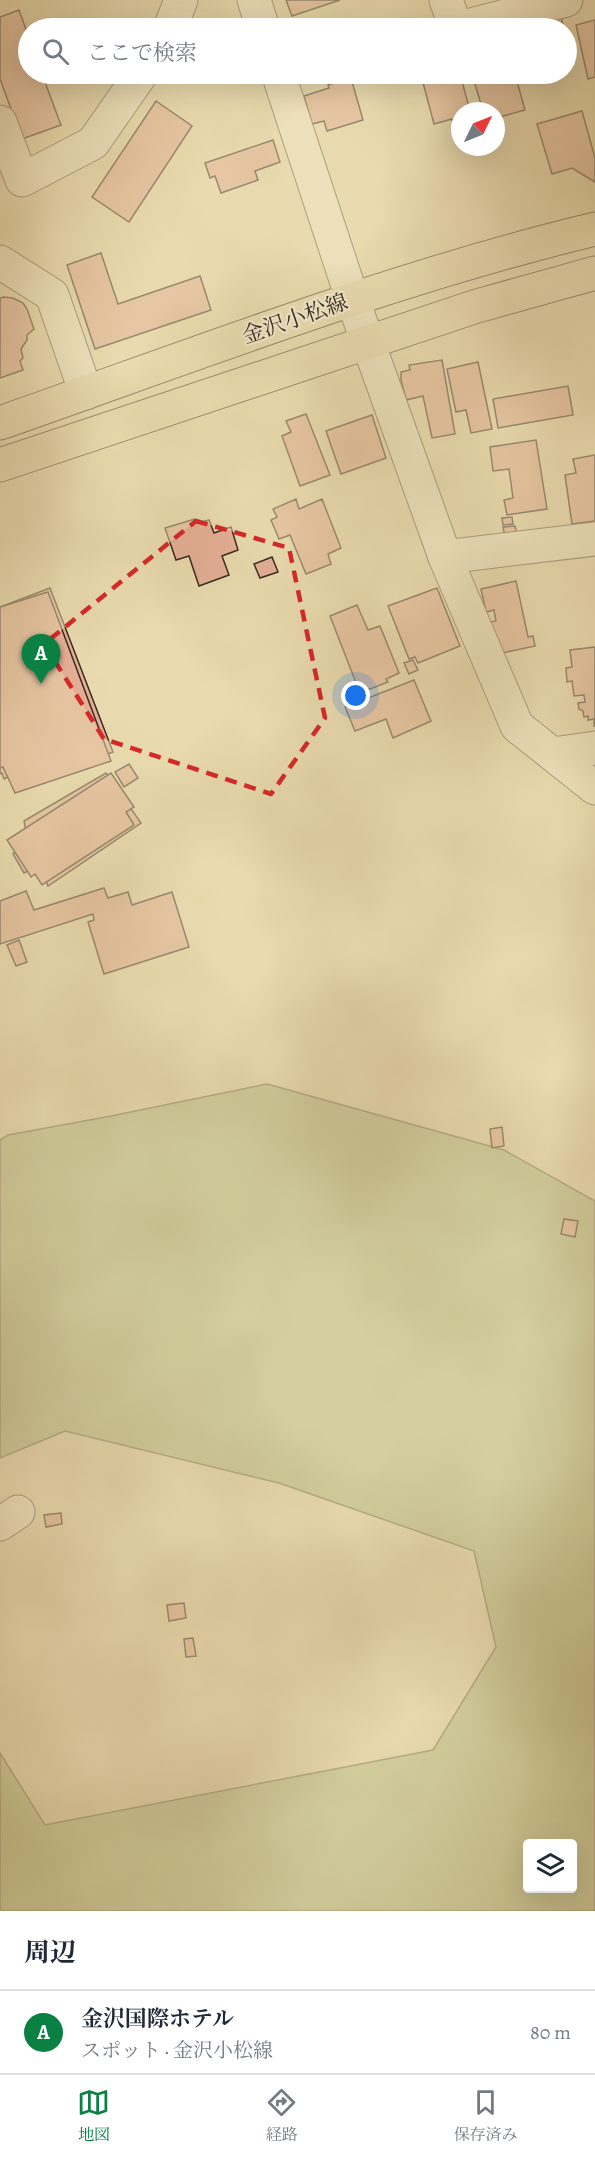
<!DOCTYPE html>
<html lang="ja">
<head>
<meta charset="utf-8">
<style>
  :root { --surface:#fff; --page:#f6f6f7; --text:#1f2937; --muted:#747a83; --line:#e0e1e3; --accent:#0b8043 }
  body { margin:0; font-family:Alegreya,"Noto Serif JP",serif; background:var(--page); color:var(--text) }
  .controls { position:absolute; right:18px; bottom:18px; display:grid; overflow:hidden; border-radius:6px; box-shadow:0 6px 24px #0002 }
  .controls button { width:54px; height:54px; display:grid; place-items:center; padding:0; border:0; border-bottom:2px solid var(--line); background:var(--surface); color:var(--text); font:30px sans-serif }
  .compass { position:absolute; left:451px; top:102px; width:54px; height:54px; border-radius:50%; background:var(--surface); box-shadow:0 6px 24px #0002; rotate:47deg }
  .you { position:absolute; left:356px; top:696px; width:21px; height:21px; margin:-15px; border:4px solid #fff; border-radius:50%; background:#1a73e8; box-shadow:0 0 0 9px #1a73e833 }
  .badge { display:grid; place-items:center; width:39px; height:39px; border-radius:50%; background:var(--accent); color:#fff; font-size:20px; font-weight:700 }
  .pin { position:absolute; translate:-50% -50px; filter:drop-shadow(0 2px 3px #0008) }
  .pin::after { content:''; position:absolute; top:32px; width:21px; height:18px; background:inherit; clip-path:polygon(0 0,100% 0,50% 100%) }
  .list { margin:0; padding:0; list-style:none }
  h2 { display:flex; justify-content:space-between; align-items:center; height:78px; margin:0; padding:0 24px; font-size:26px }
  h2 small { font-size:20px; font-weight:400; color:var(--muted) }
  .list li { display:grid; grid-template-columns:39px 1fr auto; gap:18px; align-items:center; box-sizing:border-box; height:84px; padding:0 24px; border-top:2px solid var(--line) }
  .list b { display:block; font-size:22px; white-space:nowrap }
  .list p { margin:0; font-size:20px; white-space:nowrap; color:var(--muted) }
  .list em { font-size:20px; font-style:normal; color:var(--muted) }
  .icon { flex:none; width:33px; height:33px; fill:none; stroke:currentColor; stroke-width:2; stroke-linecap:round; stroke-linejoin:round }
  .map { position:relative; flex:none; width:595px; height:1911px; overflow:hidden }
  .search { position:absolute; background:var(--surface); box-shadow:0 6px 24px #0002; left:18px; right:18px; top:18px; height:66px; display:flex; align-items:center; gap:15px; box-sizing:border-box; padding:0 21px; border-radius:33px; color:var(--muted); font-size:22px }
  .sheet { height:162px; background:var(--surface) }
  nav { display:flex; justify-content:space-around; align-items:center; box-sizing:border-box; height:84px; border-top:2px solid var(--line); background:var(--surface); font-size:16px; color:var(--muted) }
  nav a { display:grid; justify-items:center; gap:3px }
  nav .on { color:var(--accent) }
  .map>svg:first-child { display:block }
</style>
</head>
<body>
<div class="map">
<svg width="595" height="1911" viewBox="0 0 595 1911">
  <rect width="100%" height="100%" fill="#e9dbaf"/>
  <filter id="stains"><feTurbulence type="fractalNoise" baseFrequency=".00333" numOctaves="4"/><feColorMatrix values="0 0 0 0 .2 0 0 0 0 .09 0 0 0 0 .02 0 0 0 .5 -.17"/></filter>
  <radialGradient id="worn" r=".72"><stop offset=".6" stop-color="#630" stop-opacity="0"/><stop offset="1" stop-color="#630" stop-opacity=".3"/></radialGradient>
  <path fill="#b9c089" stroke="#787555" stroke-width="1.5" fill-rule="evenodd" d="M267 1084 504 1150 595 1201V1911H0V1753L45 1825 433 1750 496 1647 474 1551 279 1483 65 1431 0 1458V1140L8 1135 111 1116ZM528 1844H572V1888H528Z"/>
  <g fill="#e5b096" stroke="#372a21" stroke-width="1.5">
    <path d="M286 0H340L292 16Z"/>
    <path d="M19 10 28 35V74H42L61 125 22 139 0 79V17Z"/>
    <path d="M560 14 564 28H551L548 17Z"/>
    <path d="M595 20V77L588 79 576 25Z"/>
    <path d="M433 74H460L470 111H460V135L456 136 452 119 434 124 422 79 433 76Z"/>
    <path d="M472 74H515L525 110 496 118V111H483Z"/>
    <path d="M351 78 363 120 327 131 324 121 312 124 304 96 329 88 328 85Z"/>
    <path d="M156 101 192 126 129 222 92 197Z"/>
    <path d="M582 111 595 158V182L572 168 552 174 537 124Z"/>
    <path d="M273 140 280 162 255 171 258 180 221 193 215 176 210 178 205 163Z"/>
    <path d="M101 253 118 304 200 276 211 310 95 349 67 265Z"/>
    <path d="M4 297 13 298 23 303 27 309 34 329 27 335V340L21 349 23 358 20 361 23 370 0 378V298Z"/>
    <path d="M442 360 455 434 432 438 423 396 406 400 401 380V372L410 370 409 365Z"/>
    <path d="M478 362 492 429 471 433 466 410 456 412 447 369Z"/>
    <path d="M568 386 573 415 498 428 493 399Z"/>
    <path d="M306 414 330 475 300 486 282 436 291 432 286 421Z"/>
    <path d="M372 415 386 458 341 474 326 431Z"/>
    <path d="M536 440 547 509 507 515 504 500 513 498 509 469 493 471 490 447Z"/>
    <path d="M595 455V521L572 524 565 475 576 473 573 459Z"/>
    <path d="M296 499 299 509 322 499 341 548 328 554 331 564 306 574 290 535 279 539 271 520 277 517 273 509Z"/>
    <path d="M512 517 513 524 503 525 502 518Z"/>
    <path d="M195 519 197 523 209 520 214 533 231 527 238 550 222 556 229 575 199 586 189 556 176 560 165 528Z"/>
    <path d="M515 526 519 546 507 548 503 527Z"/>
    <path d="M272 557 278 572 260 578 254 564Z"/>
    <path d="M516 581 528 637 533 636 535 646 497 654 490 622 496 621 494 610 486 612 481 589Z"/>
    <path d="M50 588 113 752 21 786 16 773 4 779 2 773 0 774V607Z"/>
    <path d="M437 588 460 646 418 663 415 657 409 659 388 606Z"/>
    <path d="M48 592 111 761 15 793 3 767 0 768V607Z"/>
    <path d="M357 605 368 630 380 626 399 673 386 679 388 682 360 693 330 616Z"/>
    <path d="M595 647V726H594V719L588 720V716L584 717 583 711 579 709 578 703 585 702 584 695 574 696 572 681 567 682 566 668 572 667 570 650Z"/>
    <path d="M413 660 418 670 409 674 404 663Z"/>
    <path d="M414 680 431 721 393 738 386 719 355 731 345 707Z"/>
    <path d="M129 764 138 778 124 787 115 772Z"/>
    <path d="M106 773 141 823 48 886 40 865 24 873 13 854 22 846 15 837 26 831 24 821Z"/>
    <path d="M111 773 134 807 126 812 134 825 42 885 35 874 31 877 7 840Z"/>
    <path d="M104 888 108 898 128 892 132 905 172 892 189 947 104 974 88 922 94 920 93 914 0 944V901L26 891 34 910Z"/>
    <path d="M19 940 27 962 16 966 7 945Z"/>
    <path d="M502 1127 504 1146 492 1148 490 1129Z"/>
    <path d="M564 1219 578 1221 575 1237 561 1234Z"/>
    <path d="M61 1513 62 1524 46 1527 44 1515Z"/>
    <path d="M184 1603 186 1618 169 1621 167 1605Z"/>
    <path d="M193 1638 196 1656 186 1657 184 1639Z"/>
  </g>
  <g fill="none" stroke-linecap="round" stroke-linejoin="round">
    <defs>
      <g id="minor">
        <path d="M254 0 263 28"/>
        <path d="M446 0 456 28"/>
        <path d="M170 28 181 0"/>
        <path d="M460 28 566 0"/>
        <path d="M279 76 352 298 445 557 517 726 595 788"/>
        <path d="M0 122 22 180 93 143 141 74"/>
        <path d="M0 262 52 295 86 393"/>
        <path d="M445 557 595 539"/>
        <path d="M553 754 595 748"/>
        <path d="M0 1524 18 1512"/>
      </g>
      <g id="major">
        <path d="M0 423C197 354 392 278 595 229"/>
        <path d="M0 465 477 306 595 273"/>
      </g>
    </defs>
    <use href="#minor" stroke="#645644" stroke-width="35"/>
    <use href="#major" stroke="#372a21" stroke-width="35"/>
    <use href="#minor" stroke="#f1e8cb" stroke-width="33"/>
    <use href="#major" stroke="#e9dbaf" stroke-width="33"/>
  </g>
  <path d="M0 0H595V1911H0ZM196 521 289 548 325 718 271 794 104 739 44 644Z" fill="#e9dbaf" fill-opacity=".55" fill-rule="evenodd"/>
  <path fill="none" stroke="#d62828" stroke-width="4.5" stroke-dasharray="12 8" stroke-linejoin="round" d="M196 521 289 548 325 718 271 794 104 739 44 644Z"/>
  <g text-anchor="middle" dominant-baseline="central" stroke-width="4.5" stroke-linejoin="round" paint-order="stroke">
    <g font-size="22" fill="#372a21" stroke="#f1e8cb">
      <text transform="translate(295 319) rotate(-19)">金沢小松線</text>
    </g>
  </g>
  <rect width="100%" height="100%" filter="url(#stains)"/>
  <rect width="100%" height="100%" fill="url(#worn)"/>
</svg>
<div class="controls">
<button><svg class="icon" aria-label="layers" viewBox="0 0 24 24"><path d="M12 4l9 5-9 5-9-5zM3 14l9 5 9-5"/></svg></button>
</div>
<svg class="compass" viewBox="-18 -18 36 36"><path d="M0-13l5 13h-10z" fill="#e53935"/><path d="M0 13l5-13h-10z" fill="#747a83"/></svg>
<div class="you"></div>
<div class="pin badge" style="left:41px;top:684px">A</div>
<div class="search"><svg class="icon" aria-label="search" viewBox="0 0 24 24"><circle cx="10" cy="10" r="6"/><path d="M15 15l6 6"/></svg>ここで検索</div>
</div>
<section class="sheet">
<h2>周辺<small></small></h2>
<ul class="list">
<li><span class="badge">A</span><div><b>金沢国際ホテル</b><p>スポット · 金沢小松線</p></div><em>80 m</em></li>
</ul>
</section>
<nav>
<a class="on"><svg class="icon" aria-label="map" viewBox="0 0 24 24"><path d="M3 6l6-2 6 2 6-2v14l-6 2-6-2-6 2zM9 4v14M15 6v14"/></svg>地図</a>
<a><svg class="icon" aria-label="directions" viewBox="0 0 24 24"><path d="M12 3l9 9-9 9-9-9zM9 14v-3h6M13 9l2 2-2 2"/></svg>経路</a>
<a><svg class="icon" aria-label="saved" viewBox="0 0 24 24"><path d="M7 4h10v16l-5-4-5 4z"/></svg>保存済み</a>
</nav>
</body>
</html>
